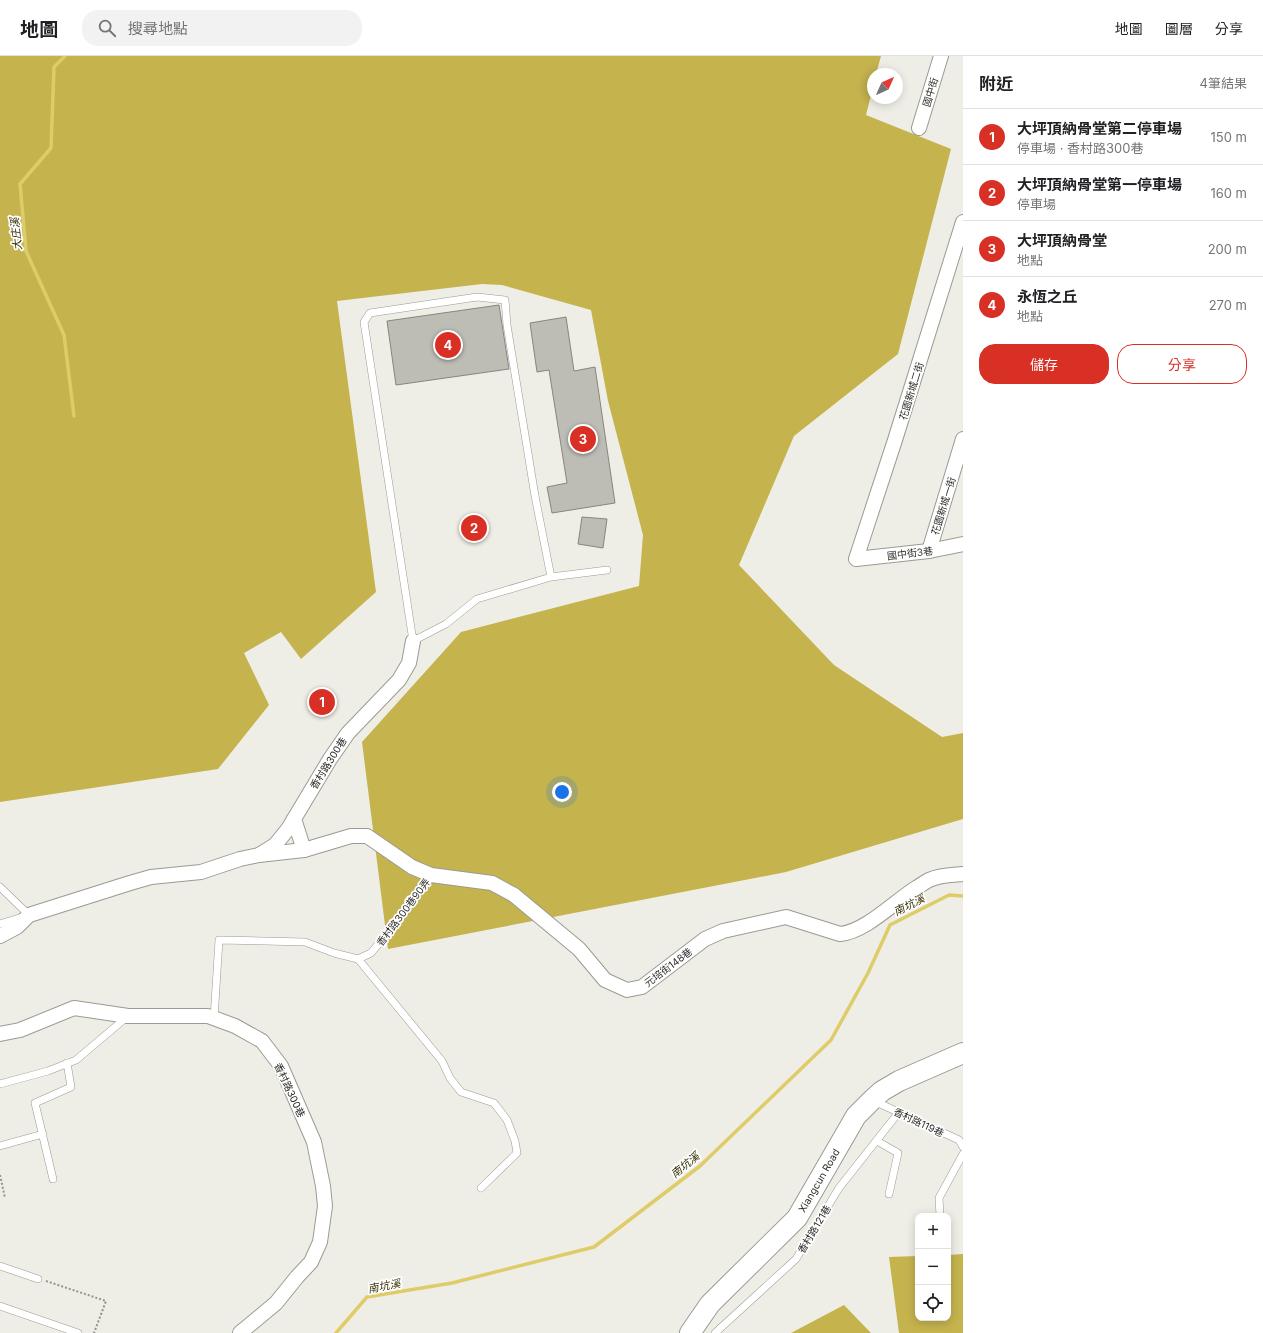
<!DOCTYPE html>
<html lang="zh-TW">
<head>
<meta charset="utf-8">
<style>
  :root { --surface:#fff; --page:#f2f2f2; --text:#202124; --muted:#757577; --line:#e0e0e0; --accent:#d93025 }
  body { margin:0; font-family:Inter,"Noto Sans TC",sans-serif; background:var(--page); color:var(--text) }
  .controls { position:absolute; right:12px; bottom:12px; display:grid; overflow:hidden; border-radius:8px; box-shadow:0 2px 10px #0003 }
  .controls button { width:36px; height:36px; display:grid; place-items:center; padding:0; border:0; border-bottom:1px solid var(--line); background:var(--surface); color:var(--text); font:20px sans-serif }
  .compass { position:absolute; left:867px; top:12px; width:36px; height:36px; border-radius:50%; background:var(--surface); box-shadow:0 2px 10px #0003; rotate:45deg }
  .you { position:absolute; left:562px; top:736px; width:14px; height:14px; margin:-10px; border:3px solid #fff; border-radius:50%; background:#1a73e8; box-shadow:0 0 0 6px #1a73e833 }
  .badge { display:grid; place-items:center; width:26px; height:26px; border-radius:50%; background:var(--accent); color:#fff; font-size:13px; font-weight:700 }
  .pin { position:absolute; translate:-50% -50%; border:2px solid #fff; box-shadow:0 1px 4px #0006 }
  .list { margin:0; padding:0; list-style:none }
  h2 { display:flex; justify-content:space-between; align-items:center; height:52px; margin:0; padding:0 16px; font-size:17px }
  h2 small { font-size:13px; font-weight:400; color:var(--muted) }
  .list li { display:grid; grid-template-columns:26px 1fr auto; gap:12px; align-items:center; box-sizing:border-box; height:56px; padding:0 16px; border-top:1px solid var(--line) }
  .list b { display:block; font-size:15px; white-space:nowrap }
  .list p { margin:0; font-size:13px; white-space:nowrap; color:var(--muted) }
  .list em { font-size:13px; font-style:normal; color:var(--muted) }
  .actions { display:flex; gap:8px; padding:12px 16px }
  .actions a { flex:1; padding:9px 0; border:1px solid var(--accent); border-radius:16px; text-align:center; font-size:14px; color:var(--accent) }
  .actions .main { background:var(--accent); color:#fff }
  .icon { flex:none; width:22px; height:22px; fill:none; stroke:currentColor; stroke-width:2; stroke-linecap:round; stroke-linejoin:round }
  .map { position:relative; flex:none; width:963px; height:1277px; overflow:hidden }
  header { display:flex; align-items:center; gap:24px; box-sizing:border-box; height:56px; padding:0 20px; background:var(--surface); border-bottom:1px solid var(--line) }
  header strong { font-size:19px }
  nav { display:flex; gap:22px; margin-inline-start:auto; font-size:14px }
  .search { width:280px; height:36px; background:var(--page); display:flex; align-items:center; gap:10px; box-sizing:border-box; padding:0 14px; border-radius:16px; color:var(--muted); font-size:15px }
  main { display:flex }
  aside { flex:1; background:var(--surface) }
  .map>svg:first-child { display:block }
</style>
</head>
<body>
<header>
<strong>地圖</strong>
<div class="search"><svg class="icon" aria-label="search" viewBox="0 0 24 24"><circle cx="10" cy="10" r="6"/><path d="M15 15l6 6"/></svg>搜尋地點</div>
<nav><a>地圖</a><a>圖層</a><a>分享</a></nav>
</header>
<main>
<div class="map">
<svg width="963" height="1277" viewBox="0 0 963 1277">
  <rect width="100%" height="100%" fill="#efeee6"/>
  <g fill="#c5b34e">
    <path d="M0 0H881L876 18H873V31L866 59 951 93 898 298 794 380 739 509 834 609 942 681 963 677V763L786 816 388 893 362 686 461 576 639 530 643 479 608 345 591 254 502 229 482 228 337 245 376 536 301 603 281 576 244 597 269 649 218 713 0 746Z"/>
    <path d="M963 1198V1277H899L889 1201 918 1200V1262H948V1199Z"/>
    <path d="M844 1249 871 1277H791Z"/>
  </g>
  <g fill="none" stroke-linecap="round" stroke-linejoin="round">
    <g stroke="#decc68" stroke-width="3.5">
      <path d="M65 0 54 11 51 92 20 128 26 195 64 279 74 360"/>
      <path d="M336 1277 367 1241 452 1227 594 1191 700 1110 831 984 868 917 890 869 949 839 963 840"/>
    </g>
  </g>
  <g fill="#bdbcb5" stroke="#86857e">
    <path d="M499 249 509 313 396 329 387 265Z"/>
    <path d="M566 261 574 315 595 311 615 447 552 457 547 431 567 427 549 314 537 316 530 267Z"/>
    <path d="M582 461 607 463 603 492 578 488Z"/>
  </g>
  <g fill="none" stroke-linecap="round" stroke-linejoin="round">
    <defs>
      <g id="lane">
        <path d="M551 521 535 440 507 269 505 244 477 241 370 257 364 266 413 585 446 568 477 543 551 521 607 514"/>
        <path d="M0 831 29 859 0 868"/>
        <path d="M358 903 442 1005 450 1022 461 1036 494 1047 507 1064 515 1085 517 1097 481 1132"/>
        <path d="M214 963 219 884 305 886 334 897 358 903 371 897 407 853 419 833 429 824 431 819"/>
        <path d="M0 1028 48 1015 76 1004 128 960"/>
        <path d="M874 1045 959 1084 963 1091"/>
        <path d="M877 1085 898 1097 889 1138"/>
        <path d="M0 1090 43 1078"/>
        <path d="M53 1123 35 1047 71 1031 67 1007"/>
        <path d="M940 1160 939 1142 963 1098"/>
        <path d="M0 1210 38 1223"/>
        <path d="M0 1250 78 1277"/>
        <path d="M715 1277 796 1203 839 1132 899 1056"/>
      </g>
      <g id="street">
        <path d="M919 72 941 0"/>
        <path d="M963 166 895 384 856 503 929 495 963 488"/>
        <path d="M929 495 963 383"/>
        <path d="M294 763 304 794"/>
        <path d="M259 799 304 794 351 780H367L412 811 431 819 492 827 514 839 579 893 605 924 627 934 642 931 705 883 723 875 786 861 840 878C865 876 894 846 916 832 921 829 925 826 929 824 939 819 952 819 963 818"/>
        <path d="M0 880 17 871 29 859 130 827 151 821 201 816 240 803 259 799 275 789 288 773 330 703 348 677 399 624 409 607 413 585"/>
        <path d="M0 978 20 974 74 952 128 960H208L235 970 262 985 281 1010 314 1086 323 1130 325 1150 320 1186 311 1206 297 1221 276 1247 240 1277"/>
      </g>
      <g id="secondary">
        <path id="s1" d="M690 1277 710 1248 797 1162 856 1060 872 1044 882 1035 899 1025 963 997"/>
      </g>
    </defs>
    <use href="#lane" stroke="#9b9a93" stroke-width="8"/>
    <use href="#street" stroke="#9b9a93" stroke-width="16"/>
    <use href="#secondary" stroke="#9b9a93" stroke-width="22"/>
    <g stroke="#94938d" stroke-width="2" stroke-dasharray="2 2" stroke-linecap="butt">
      <path d="M0 1119 5 1142"/>
      <path d="M46 1225 106 1245 94 1277"/>
    </g>
    <use href="#lane" stroke="#fff" stroke-width="7"/>
    <use href="#street" stroke="#fff" stroke-width="14"/>
    <use href="#secondary" stroke="#fff" stroke-width="20"/>
  </g>
  <g text-anchor="middle" dominant-baseline="central" stroke-width="3.5" stroke-linejoin="round" paint-order="stroke">
    <g font-size="10" fill="#2d2c29" stroke="#fff">
      <text transform="translate(930 36) rotate(-73)">國中街</text>
      <text transform="translate(911 335) rotate(-73)">花園新城二街</text>
      <text transform="translate(943 450) rotate(-73)">花園新城一街</text>
      <text transform="translate(910 497) rotate(-7)">國中街3巷</text>
      <text transform="translate(328 707) rotate(-58)">香村路300巷</text>
      <text transform="translate(403 856) rotate(-53)">香村路300巷90弄</text>
      <text transform="translate(668 911) rotate(-37)">元培街148巷</text>
      <text transform="translate(290 1034) rotate(65)">香村路300巷</text>
      <text transform="translate(919 1066) rotate(25)">香村路119巷</text>
      <text stroke="none"><textPath href="#s1" startOffset="201">Xiangcun Road</textPath></text>
      <text transform="translate(814 1173) rotate(-59)">香村路121巷</text>
    </g>
    <g font-size="11" font-style="italic" fill="#362f02" stroke="#fff">
      <text transform="translate(16 178) rotate(-96)">大庄溪</text>
      <text transform="translate(909 849) rotate(-27)">南坑溪</text>
      <text transform="translate(685 1109) rotate(-39)">南坑溪</text>
      <text transform="translate(384 1230) rotate(-11)">南坑溪</text>
    </g>
  </g>
</svg>
<div class="controls">
<button>+</button>
<button>−</button>
<button><svg class="icon" aria-label="locate" viewBox="0 0 24 24"><circle cx="12" cy="12" r="6"/><path d="M12 2v4M12 18v4M2 12h4M18 12h4"/></svg></button>
</div>
<svg class="compass" viewBox="-18 -18 36 36"><path d="M0-13l5 13h-10z" fill="#e53935"/><path d="M0 13l5-13h-10z" fill="#757577"/></svg>
<div class="you"></div>
<div class="pin badge" style="left:322px;top:646px">1</div>
<div class="pin badge" style="left:474px;top:472px">2</div>
<div class="pin badge" style="left:583px;top:383px">3</div>
<div class="pin badge" style="left:448px;top:289px">4</div>
</div>
<aside>
<h2>附近<small>4筆結果</small></h2>
<ul class="list">
<li><span class="badge">1</span><div><b>大坪頂納骨堂第二停車場</b><p>停車場 · 香村路300巷</p></div><em>150 m</em></li>
<li><span class="badge">2</span><div><b>大坪頂納骨堂第一停車場</b><p>停車場</p></div><em>160 m</em></li>
<li><span class="badge">3</span><div><b>大坪頂納骨堂</b><p>地點</p></div><em>200 m</em></li>
<li><span class="badge">4</span><div><b>永恆之丘</b><p>地點</p></div><em>270 m</em></li>
</ul>
<div class="actions"><a class="main">儲存</a><a>分享</a></div>
</aside>
</main>
</body>
</html>
